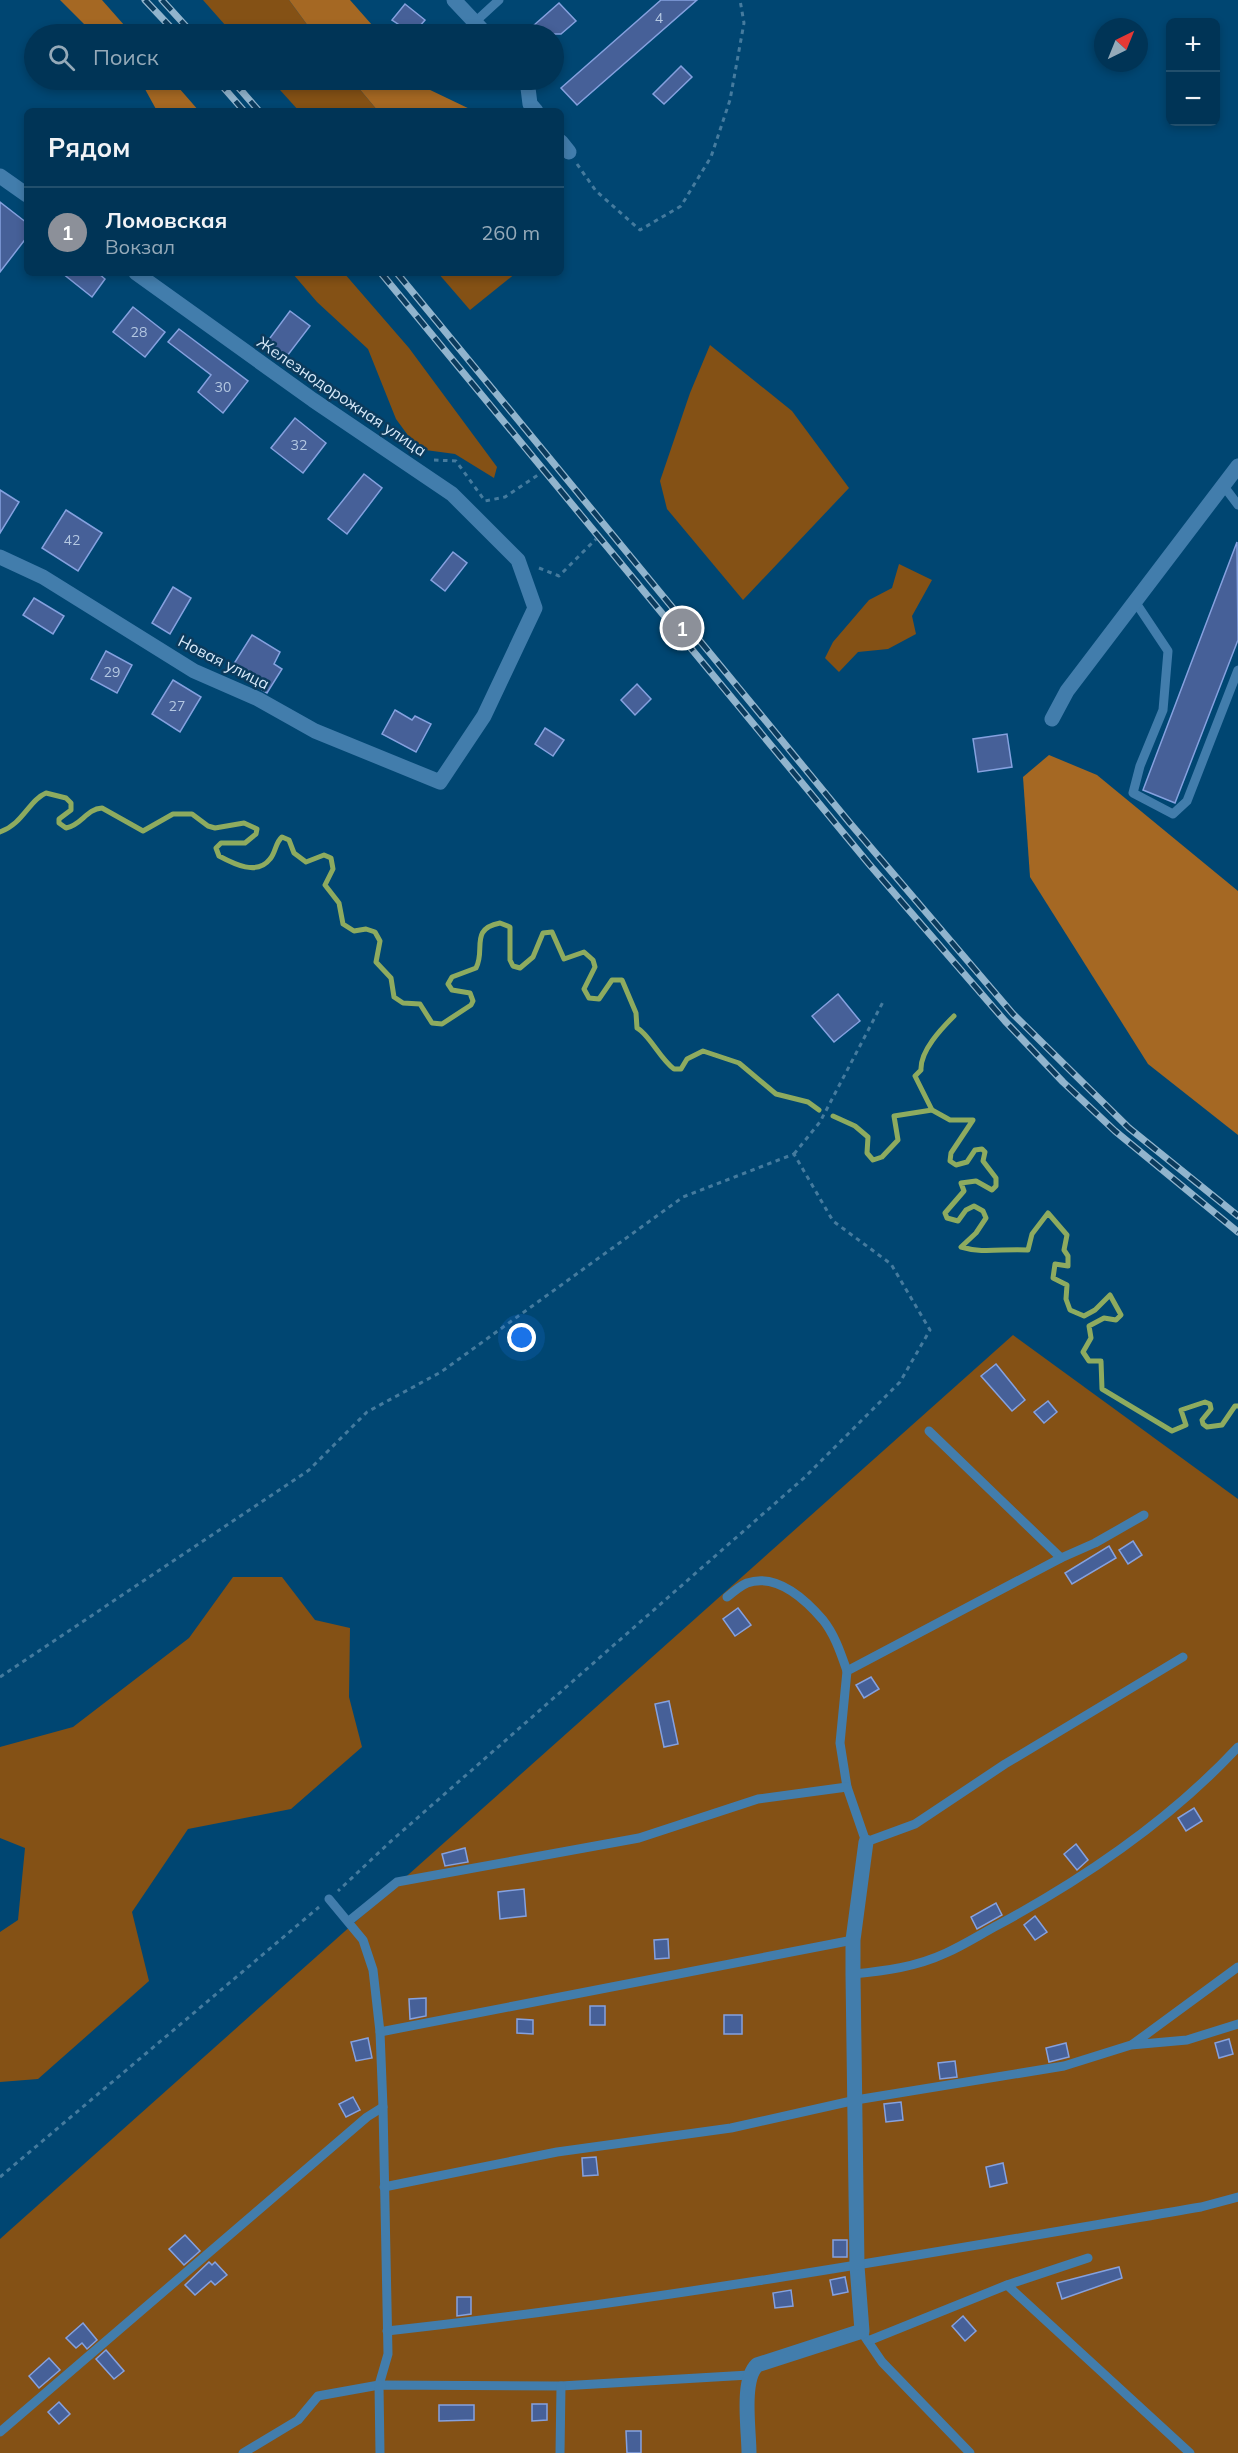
<!DOCTYPE html>
<html lang="ru">
<head>
<meta charset="utf-8">
<style>
  :root { --surface:#003456; --page:#0a3c5c; --text:#f1f3f6; --muted:#95aab9; --line:#224f6c; --accent:#8c9099 }
  body { margin:0; font-family:Mulish,sans-serif; background:var(--page); color:var(--text) }
  .controls { position:absolute; right:18px; top:18px; display:grid; overflow:hidden; border-radius:9px; box-shadow:0 3px 9px #0003 }
  .controls button { width:54px; height:54px; display:grid; place-items:center; padding:0; border:0; border-bottom:2px solid var(--line); background:var(--surface); color:var(--text); font:30px sans-serif }
  .compass { position:absolute; left:1094px; top:18px; width:54px; height:54px; border-radius:50%; background:var(--surface); box-shadow:0 3px 9px #0003; rotate:43deg }
  .you { position:absolute; left:522px; top:1338px; width:21px; height:21px; margin:-15px; border:4px solid #fff; border-radius:50%; background:#1a73e8; box-shadow:0 0 0 9px #1a73e833 }
  .badge { display:grid; place-items:center; width:39px; height:39px; border-radius:50%; background:var(--accent); color:#fff; font-size:20px; font-weight:700 }
  .pin { position:absolute; translate:-50% -50%; border:3px solid #fff; box-shadow:0 2px 6px #0006 }
  .list { margin:0; padding:0; list-style:none }
  h2 { display:flex; justify-content:space-between; align-items:center; height:78px; margin:0; padding:0 24px; font-size:26px }
  h2 small { font-size:20px; font-weight:400; color:var(--muted) }
  .list li { display:grid; grid-template-columns:39px 1fr auto; gap:18px; align-items:center; box-sizing:border-box; height:90px; padding:0 24px; border-top:2px solid var(--line) }
  .list b { display:block; font-size:22px; white-space:nowrap }
  .list p { margin:0; font-size:20px; white-space:nowrap; color:var(--muted) }
  .list em { font-size:20px; font-style:normal; color:var(--muted) }
  .icon { flex:none; width:33px; height:33px; fill:none; stroke:currentColor; stroke-width:2; stroke-linecap:round; stroke-linejoin:round }
  .map { position:relative; flex:none; width:1238px; height:2453px; overflow:hidden }
  .search { position:absolute; background:var(--surface); box-shadow:0 3px 9px #0003; left:24px; top:24px; width:540px; height:66px; display:flex; align-items:center; gap:15px; box-sizing:border-box; padding:0 21px; border-radius:33px; color:var(--muted); font-size:22px }
  .panel { position:absolute; background:var(--surface); box-shadow:0 3px 9px #0003; left:24px; top:108px; width:540px; height:168px; border-radius:9px }
  .map>svg:first-child { display:block }
</style>
</head>
<body>
<div class="map">
<svg width="1238" height="2453" viewBox="0 0 1238 2453">
  <rect width="100%" height="100%" fill="#004672"/>
  <g fill="#845115">
    <path d="M203 0H289L314 34H233Z"/>
    <path d="M271 80H352L378 111H299Z"/>
    <path d="M344 273 409 348 497 467 494 478 455 454 418 449 396 419 368 349 317 302 293 274Z"/>
    <path d="M438 273H516L470 310Z"/>
    <path d="M710 345 792 411 849 488 743 600 667 509 660 481 690 393Z"/>
    <path d="M899 564 932 580 912 616 916 634 888 649 858 652 839 672 825 658 833 642 869 600 892 588Z"/>
    <path d="M1013 1335 1238 1499V2453H0V2239Z"/>
    <path d="M233 1577H282L315 1620 350 1628 349 1697 362 1747 291 1809 188 1829 132 1912 149 1981 38 2079 0 2082V1932L18 1920 25 1848 0 1838V1747L73 1727 189 1638Z"/>
  </g>
  <g fill="#a56823">
    <path d="M60 0H102L132 34H94Z"/>
    <path d="M289 0H350L380 34H314Z"/>
    <path d="M140 80H172L199 111H157Z"/>
    <path d="M352 80H419L426 88 474 111H378Z"/>
    <path d="M1049 755 1097 775 1238 891V1135L1148 1064 1030 877 1023 777Z"/>
  </g>
  <g fill="none" stroke-linecap="round" stroke-linejoin="round">
    <g stroke="#8eab5f" stroke-width="5">
      <path d="M0 832C23 824 29 800 46 793L66 798 71 803V810L59 819V823L66 828C82 825 86 809 102 808L143 831 173 814H192L208 826 215 828 244 823 257 829 256 834 245 843H221L216 848 219 856C234 864 257 876 270 859 276 852 275 843 282 837L289 840 294 853 306 862 324 855 331 858 333 869 325 885 339 903 343 924 354 931 366 929 375 932 380 941 376 962 391 978 394 997 403 1003 420 1004 432 1023 442 1024 471 1005 473 1001 470 993 452 990 448 984 452 977 476 968C486 950 469 929 500 923L510 927V960L513 966 520 968 533 957 543 933 552 932 564 959 584 952 593 960 595 967 584 989 589 998 599 999 612 980H622L636 1013 637 1028C649 1034 660 1059 674 1069H681L687 1059 703 1051 739 1063 776 1094 808 1102 819 1110"/>
      <path d="M932 1110 915 1076 921 1070C920 1051 941 1029 954 1016"/>
      <path d="M833 1116 855 1126 868 1137 867 1153 873 1160 882 1157 898 1140 894 1116 932 1110 950 1120H973L951 1153 950 1161 956 1165 967 1162 975 1150 982 1149 985 1152 983 1161 996 1178V1186L992 1190 976 1181 961 1183 964 1191 945 1213 947 1218 958 1221 966 1210 974 1206 983 1211 986 1218 976 1233 961 1247C983 1254 1005 1248 1028 1250L1032 1234 1048 1213 1067 1235 1064 1250 1068 1256V1266L1055 1264 1053 1278 1067 1285 1066 1299 1070 1310 1084 1316 1095 1310 1110 1295 1121 1315 1116 1320 1104 1318 1089 1326 1091 1338 1083 1352 1089 1361H1101L1102 1389 1172 1431 1186 1425 1181 1410 1205 1402 1210 1404 1211 1409 1202 1420 1203 1424 1207 1427 1222 1425 1235 1406H1238"/>
    </g>
  </g>
  <g fill="#466098" stroke="#85a1df" stroke-width="1.5">
    <path d="M661 0H697L577 105 561 88Z"/>
    <path d="M559 3 576 21 561 34H524Z"/>
    <path d="M405 4 425 20 413 34 392 20Z"/>
    <path d="M681 66 692 77 664 104 653 94Z"/>
    <path d="M0 202 27 223V237L0 272Z"/>
    <path d="M62 273H98L105 279 92 297Z"/>
    <path d="M133 307 165 332 145 357 113 332Z"/>
    <path d="M290 311 310 326 284 360 264 346Z"/>
    <path d="M179 329 248 381 223 413 198 392 211 375 168 342Z"/>
    <path d="M295 418 326 443 303 473 271 448Z"/>
    <path d="M364 474 382 488 347 534 328 519Z"/>
    <path d="M0 490 19 502 0 533Z"/>
    <path d="M66 510 102 533 78 571 42 548Z"/>
    <path d="M1237 542 1238 640 1175 803 1143 790Z"/>
    <path d="M453 552 467 563 445 591 431 580Z"/>
    <path d="M173 587 191 598 170 634 152 623Z"/>
    <path d="M34 598 64 616 53 634 23 615Z"/>
    <path d="M252 635 280 652 274 664 282 669 267 693 230 670Z"/>
    <path d="M106 651 132 665 117 693 91 679Z"/>
    <path d="M173 680 201 697 180 732 152 714Z"/>
    <path d="M637 684 651 699 635 715 621 700Z"/>
    <path d="M395 710 412 720 415 716 431 724 416 752 382 734Z"/>
    <path d="M545 728 564 740 553 756 535 744Z"/>
    <path d="M1007 734 1012 767 978 772 973 739Z"/>
    <path d="M838 994 860 1021 834 1042 812 1016Z"/>
    <path d="M996 1364 1025 1400 1012 1411 981 1376Z"/>
    <path d="M1048 1401 1057 1412 1044 1423 1034 1412Z"/>
    <path d="M1133 1541 1142 1555 1128 1564 1119 1550Z"/>
    <path d="M1109 1546 1116 1558 1072 1584 1065 1573Z"/>
    <path d="M738 1608 751 1625 735 1636 723 1619Z"/>
    <path d="M871 1677 879 1689 864 1698 856 1685Z"/>
    <path d="M669 1701 678 1744 664 1747 655 1704Z"/>
    <path d="M1194 1808 1202 1821 1186 1831 1178 1818Z"/>
    <path d="M1076 1844 1088 1860 1077 1870 1064 1854Z"/>
    <path d="M465 1848 468 1862 445 1866 442 1854Z"/>
    <path d="M524 1889 526 1916 500 1919 498 1892Z"/>
    <path d="M996 1903 1002 1915 977 1929 971 1917Z"/>
    <path d="M1035 1916 1047 1932 1035 1940 1024 1925Z"/>
    <path d="M668 1939 669 1958 655 1959 654 1940Z"/>
    <path d="M426 1998V2016L410 2019 409 1999Z"/>
    <rect x="590" y="2006" width="15" height="19"/>
    <rect x="724" y="2015" width="18" height="19"/>
    <path d="M517 2019 533 2020V2034L517 2033Z"/>
    <path d="M368 2038 372 2058 356 2061 351 2042Z"/>
    <path d="M1229 2039 1233 2054 1219 2058 1215 2043Z"/>
    <path d="M1066 2043 1069 2057 1049 2062 1046 2048Z"/>
    <path d="M955 2061 957 2077 940 2079 938 2063Z"/>
    <path d="M353 2097 360 2110 346 2117 339 2104Z"/>
    <path d="M901 2102 903 2120 886 2122 884 2104Z"/>
    <path d="M596 2157 598 2175 583 2176 582 2158Z"/>
    <path d="M1003 2163 1007 2183 990 2187 986 2167Z"/>
    <path d="M185 2235 200 2251 184 2265 169 2249Z"/>
    <rect x="833" y="2240" width="14" height="17"/>
    <path d="M209 2262 212 2265 215 2262 227 2275 215 2285 211 2281 195 2295 185 2285Z"/>
    <path d="M1119 2267 1122 2278 1062 2299 1057 2283Z"/>
    <path d="M845 2277 848 2292 833 2295 830 2280Z"/>
    <path d="M791 2290 793 2306 775 2308 773 2293Z"/>
    <path d="M457 2297H471V2314L457 2316Z"/>
    <path d="M963 2316 976 2331 965 2341 952 2326Z"/>
    <path d="M83 2323 97 2340 87 2349 82 2343 76 2348 66 2338Z"/>
    <path d="M106 2350 124 2371 114 2379 96 2359Z"/>
    <path d="M49 2358 60 2370 39 2388 29 2376Z"/>
    <path d="M59 2402 70 2414 59 2424 48 2412Z"/>
    <path d="M532 2404H547V2420L532 2421Z"/>
    <path d="M439 2405H474V2420L439 2421Z"/>
    <path d="M626 2431H641V2453H627Z"/>
  </g>
  <g fill="none" stroke-linecap="round" stroke-linejoin="round">
    <g stroke="#457b9e" stroke-width="3" stroke-dasharray="4.5 4.5" stroke-linecap="butt">
      <path d="M577 164 596 191 640 230 681 206 711 157 730 100 744 23 740 0"/>
      <path d="M434 460 456 461 485 501 505 497 541 473"/>
      <path d="M539 568 559 576 596 539"/>
      <path d="M794 1154 820 1122 884 1000"/>
      <path d="M0 1677 309 1470 367 1412 441 1372 683 1197 794 1154 833 1221 891 1264 930 1330 900 1382 805 1477 390 1842 338 1891"/>
      <path d="M0 2177 319 1907"/>
    </g>
    <g stroke="#427dac" stroke-width="9">
      <path d="M475 22 499 0"/>
      <path d="M1223 485 1238 505"/>
      <path d="M1136 603 1168 651 1163 710 1140 766 1133 793 1173 814 1187 801 1238 670"/>
      <path d="M929 1431 1061 1558"/>
      <path d="M1144 1515 1095 1543 1061 1558 847 1671 840 1743 847 1787 866 1842 915 1824 1005 1764 1183 1657"/>
      <path d="M727 1597C733 1592 740 1586 747 1583 776 1573 805 1599 823 1620 835 1635 841 1654 847 1671"/>
      <path d="M349 1921 397 1882 639 1838 758 1799 847 1787"/>
      <path d="M853 1974C885 1971 916 1967 946 1953 964 1945 981 1934 998 1925 1085 1878 1170 1820 1238 1747"/>
      <path d="M380 2032 853 1940"/>
      <path d="M1133 2044 1238 1967"/>
      <path d="M384 2187 557 2152 731 2128 856 2100 1064 2066 1131 2045 1187 2040 1238 2024"/>
      <path d="M1007 2285 1190 2453"/>
      <path d="M387 2331C660 2301 931 2253 1201 2207L1238 2197"/>
      <path d="M865 2337 882 2362 970 2453"/>
      <path d="M868 2341 1007 2285 1088 2258"/>
      <path d="M0 2432 367 2117 383 2107"/>
      <path d="M243 2453 298 2420 318 2396 379 2385 388 2354 383 2107 380 2032 373 1970 363 1940 329 1899"/>
      <path d="M380 2453 379 2385 561 2386 749 2375"/>
      <path d="M560 2453 561 2386"/>
    </g>
    <g stroke="#427dac" stroke-width="15">
      <path d="M454 0 486 34"/>
      <path d="M527 80 530 104 536 111"/>
      <path d="M561 142 569 152"/>
      <path d="M0 176 27 195"/>
      <path d="M0 557 43 577 194 671 258 699 315 731 440 782 484 716 535 608 518 560 452 494 313 400 136 273"/>
      <path d="M1052 719 1067 691 1238 466"/>
      <path d="M749 2453C749 2431 741 2380 757 2365L862 2331 857 2266 853 1974V1940L866 1842"/>
    </g>
    <defs>
      <g id="rail">
        <path d="M145 0 177 34"/>
        <path d="M162 0 193 34"/>
        <path d="M217 80 244 111"/>
        <path d="M232 80 259 111"/>
        <path d="M381 273 869 864 1005 1021 1063 1082 1115 1131 1238 1232"/>
        <path d="M397 273 849 822 1013 1014 1129 1128 1238 1216"/>
      </g>
    </defs>
    <use href="#rail" stroke="#91b4cd" stroke-width="7"/>
    <use href="#rail" stroke="#0b3b5d" stroke-width="4.5" stroke-dasharray="14" stroke-linecap="butt"/>
  </g>
  <g text-anchor="middle" dominant-baseline="central" stroke-width="5" stroke-linejoin="round" paint-order="stroke">
    <g font-size="14" fill="#b4c8e2">
      <text x="659" y="18">4</text>
      <text x="139" y="332">28</text>
      <text x="223" y="387">30</text>
      <text x="299" y="445">32</text>
      <text x="72" y="540">42</text>
      <text x="112" y="672">29</text>
      <text x="177" y="706">27</text>
    </g>
    <g font-size="16" fill="#d8eafa" stroke="#0b3b5d">
      <text transform="translate(342 396) rotate(34)">Железнодорожная улица</text>
      <text transform="translate(224 662) rotate(27)">Новая улица</text>
    </g>
  </g>
</svg>
<div class="controls">
<button>+</button>
<button>−</button>
</div>
<svg class="compass" viewBox="-18 -18 36 36"><path d="M0-13l5 13h-10z" fill="#e53935"/><path d="M0 13l5-13h-10z" fill="#95aab9"/></svg>
<div class="you"></div>
<div class="pin badge" style="left:682px;top:628px">1</div>
<div class="search"><svg class="icon" aria-label="search" viewBox="0 0 24 24"><circle cx="10" cy="10" r="6"/><path d="M15 15l6 6"/></svg>Поиск</div>
<section class="panel">
<h2>Рядом<small></small></h2>
<ul class="list">
<li><span class="badge">1</span><div><b>Ломовская</b><p>Вокзал</p></div><em>260 m</em></li>
</ul>
</section>
</div>
</body>
</html>
